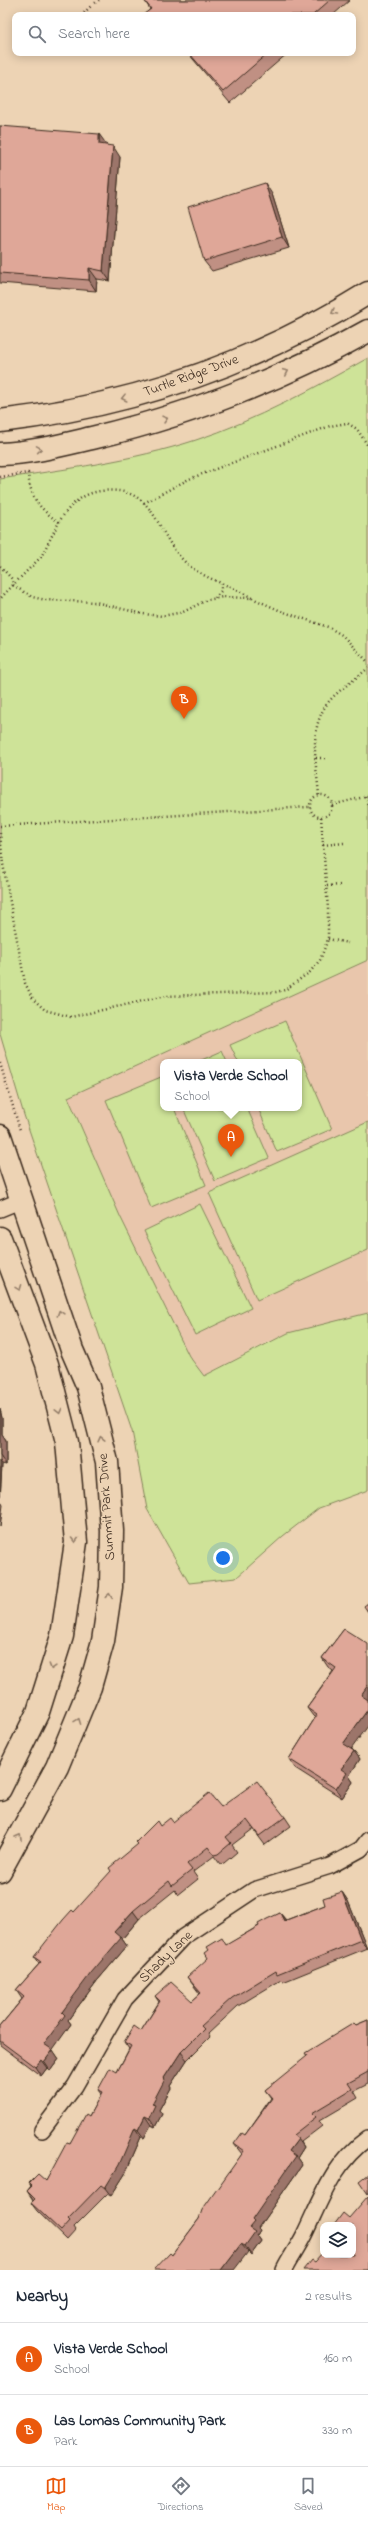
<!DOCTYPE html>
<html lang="en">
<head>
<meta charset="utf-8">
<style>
  :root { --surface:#fff; --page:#f6f6f7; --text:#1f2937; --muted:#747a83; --line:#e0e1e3; --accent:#ea580c }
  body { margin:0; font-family:"Indie Flower",sans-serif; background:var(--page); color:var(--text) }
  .controls { position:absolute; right:12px; bottom:12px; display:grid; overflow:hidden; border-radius:8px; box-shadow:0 2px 10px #0003 }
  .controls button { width:36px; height:36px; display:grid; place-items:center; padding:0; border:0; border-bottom:1px solid var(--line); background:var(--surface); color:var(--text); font:20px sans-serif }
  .you { position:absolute; left:223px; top:1558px; width:14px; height:14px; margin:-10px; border:3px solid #fff; border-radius:50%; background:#1a73e8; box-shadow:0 0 0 6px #1a73e833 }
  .badge { display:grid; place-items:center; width:26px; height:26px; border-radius:50%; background:var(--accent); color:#fff; font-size:13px; font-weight:700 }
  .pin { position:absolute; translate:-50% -33px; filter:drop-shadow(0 1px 2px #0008) }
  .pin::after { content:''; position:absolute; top:21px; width:14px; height:12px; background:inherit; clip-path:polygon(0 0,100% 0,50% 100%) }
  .popup { position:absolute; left:160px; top:1059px; width:142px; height:52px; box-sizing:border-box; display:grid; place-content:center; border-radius:8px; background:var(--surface); filter:drop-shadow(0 1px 3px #0005); font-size:13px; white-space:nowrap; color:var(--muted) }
  .popup b { font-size:15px; color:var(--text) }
  .popup::after { content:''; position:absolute; left:50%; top:100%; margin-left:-8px; border:8px solid transparent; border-top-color:var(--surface) }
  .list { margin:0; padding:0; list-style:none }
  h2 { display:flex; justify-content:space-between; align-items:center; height:52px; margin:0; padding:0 16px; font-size:17px }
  h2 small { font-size:13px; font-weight:400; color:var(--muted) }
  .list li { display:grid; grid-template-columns:26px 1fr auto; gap:12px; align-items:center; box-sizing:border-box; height:72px; padding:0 16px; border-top:1px solid var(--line) }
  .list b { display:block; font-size:15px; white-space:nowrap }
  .list p { margin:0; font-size:13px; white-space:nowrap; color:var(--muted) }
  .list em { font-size:13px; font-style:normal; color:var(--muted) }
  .icon { flex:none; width:22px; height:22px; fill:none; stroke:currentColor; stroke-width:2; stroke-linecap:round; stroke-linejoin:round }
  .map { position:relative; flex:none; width:368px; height:2270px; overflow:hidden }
  .search { position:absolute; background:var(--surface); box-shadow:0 2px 10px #0003; left:12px; right:12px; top:12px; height:44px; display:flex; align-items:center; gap:10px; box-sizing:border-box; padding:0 14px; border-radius:8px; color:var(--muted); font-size:15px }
  .sheet { height:196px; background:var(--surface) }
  nav { display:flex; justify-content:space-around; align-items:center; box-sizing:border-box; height:56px; border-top:1px solid var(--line); background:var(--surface); font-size:11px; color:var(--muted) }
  nav a { display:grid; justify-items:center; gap:2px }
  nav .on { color:var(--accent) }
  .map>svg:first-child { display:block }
</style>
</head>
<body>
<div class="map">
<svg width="368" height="2270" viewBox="0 0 368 2270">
  <rect width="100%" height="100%" fill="#edd3b4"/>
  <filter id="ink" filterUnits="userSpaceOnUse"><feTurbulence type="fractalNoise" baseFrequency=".025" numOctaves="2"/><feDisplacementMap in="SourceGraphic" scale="8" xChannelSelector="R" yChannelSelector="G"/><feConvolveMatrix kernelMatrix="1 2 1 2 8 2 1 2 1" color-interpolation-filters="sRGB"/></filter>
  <g filter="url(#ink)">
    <path fill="#e9c6ac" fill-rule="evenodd" d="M368 960V1313L271 1340 204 1376 189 1356 120 1216 68 1097ZM163 1062H299V1108H163Z"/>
    <g fill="#cee398" stroke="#84865b">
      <path d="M368 358V960L68 1097 120 1216 189 1356 204 1376 288 1333 368 1313V1490L319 1508 283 1536 236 1578 189 1583 147 1509 132 1431 24 1115 0 1034V479C66 469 132 461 196 440 257 420 312 389 368 358Z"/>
      <path d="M285 1021 332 1129 277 1152 258 1108H299V1062H238L230 1045Z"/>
      <path d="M222 1051 227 1062H197Z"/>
      <path d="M161 1077 163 1108H174L206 1185 151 1208 106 1100Z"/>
      <path d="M183 1108H247L269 1158 215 1181Z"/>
      <path d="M368 1122V1250L257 1300 209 1193Z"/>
      <path d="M200 1204 251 1308 195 1335 144 1231Z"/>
    </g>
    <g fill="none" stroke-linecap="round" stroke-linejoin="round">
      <defs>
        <g id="street">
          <path d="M0 1209 22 1200"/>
          <path d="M42 2130 75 2086 125 1999 183 1937 254 1890 330 1866 361 1849 368 1840"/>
          <path d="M284 2270C290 2258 298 2247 304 2235 322 2198 333 2163 368 2138"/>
        </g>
        <g id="secondary">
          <path d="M0 421C131 406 256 363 368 293"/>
          <path d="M0 454C31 453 62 445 92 438 189 415 281 380 368 331"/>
          <path d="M0 1136 72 1350 88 1387 107 1462 112 1531 111 1587 103 1641 90 1687 57 1767 0 1871"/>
          <path d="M0 1238 47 1364 67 1442 76 1542 62 1636 38 1712 0 1789"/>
        </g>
      </defs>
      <use href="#street" stroke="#3b2a1e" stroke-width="18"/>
      <use href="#secondary" stroke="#3b2a1e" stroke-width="25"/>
      <g stroke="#3b2a1e" stroke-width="2.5" stroke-dasharray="1 3" stroke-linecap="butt">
        <path d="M95 3 99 0"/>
        <path d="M84 13 91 6"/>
        <path d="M0 477 28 473C30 497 39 509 59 522L41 557 13 585 32 597 46 600 95 602 143 614 162 616 183 612 207 600 223 597 252 598C230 584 204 580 185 562 154 532 157 485 101 491 82 493 68 507 59 522"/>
        <path d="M144 503 189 479 330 426 347 423 357 429 368 446"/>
        <path d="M0 566 12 579 13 585 0 599"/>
        <path d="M215 598 221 591V584"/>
        <path d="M252 598 281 611 328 627 342 635 368 662"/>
        <path d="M316 758H326"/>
        <path d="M319 795C316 762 307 724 332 698 343 687 357 678 368 668"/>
        <circle cx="321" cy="806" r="11"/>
        <path d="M365 796 368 807"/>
        <path d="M332 805 368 796"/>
        <path d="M0 826 309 807"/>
        <path d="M0 833 3 864 25 983 33 999 45 1010 71 1017 165 996 276 992 285 990 310 972 320 960 328 939V909L321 817"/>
        <path d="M323 845 344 843"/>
        <path d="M327 886 341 885"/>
        <path d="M328 939 348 943"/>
        <path d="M0 1063 20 1130"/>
      </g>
      <use href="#street" stroke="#edd3b4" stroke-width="15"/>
      <use href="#secondary" stroke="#edd3b4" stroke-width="22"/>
    </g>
    <g fill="#c09083" stroke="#3b2a1e">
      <path d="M144 0H350L333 15H145L150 9Z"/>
      <path d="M188 53H288L230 103Z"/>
      <path d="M0 126 107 145 120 157 110 281 97 279 96 291 0 283Z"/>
      <path d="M272 194 289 248 212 271 204 261Z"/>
      <path d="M0 1409 2 1418V1435L6 1441V1465L2 1464 0 1500Z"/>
      <path d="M344 1629 352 1749 354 1751 360 1759 349 1776 353 1782 342 1798 295 1768 289 1759 315 1718 313 1716 307 1708 333 1671 328 1667 322 1658Z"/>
      <path d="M221 1807 285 1817 291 1826 265 1845 253 1829 232 1845 237 1852 224 1863 220 1864 214 1856 193 1872 198 1879 178 1895 175 1890 139 1919 122 1939 127 1946 97 1981 68 2020 71 2024 52 2049 59 2059 50 2071 47 2068 41 2076 0 2045V2026L22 1999 16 1990 39 1964 34 1957 74 1912 160 1826Z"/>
      <path d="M342 1892 348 1901 367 1948 283 1982 281 1980 238 2006 208 2034 210 2037 187 2060 170 2086 171 2088 159 2110 162 2114 155 2127 151 2125 144 2138 141 2137 125 2174 111 2196 107 2194 74 2227 76 2230 67 2240 37 2211 31 2203 33 2200 27 2191 31 2186 29 2183 46 2181 70 2143 89 2116 101 2094 98 2090 117 2072 129 2049 124 2042 141 2031 159 2002 155 1996 192 2001 200 1994 187 1977 227 1945 280 1913 286 1920 325 1905Z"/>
      <path d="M368 2020V2084L354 2091 358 2098 319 2121 322 2126 301 2142 304 2147 297 2158 302 2165 258 2228 260 2230 257 2235 261 2241 251 2255 248 2252 172 2255 199 2219 242 2154 234 2144 245 2135 271 2098 265 2090 356 2025Z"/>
    </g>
    <g fill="#9c756a" stroke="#3b2a1e">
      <path d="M99 134 107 145V155L99 144Z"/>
      <path d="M113 146 120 157 110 281 103 271Z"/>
      <path d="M265 183 272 194 289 248 282 237Z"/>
      <path d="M89 268 97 279 96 291 89 280Z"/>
      <path d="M0 1409 2 1418V1435L6 1441V1465L0 1456Z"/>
      <path d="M0 1461 2 1464 0 1500Z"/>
      <path d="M0 1500 3 1505 0 1527Z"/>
      <path d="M368 1685V1702L361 1695Z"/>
      <path d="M368 1709V1726L349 1752 343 1744Z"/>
      <path d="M354 1751 360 1759 349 1776 353 1782 342 1798 336 1789 341 1769Z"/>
      <path d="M342 1892 348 1901 367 1948 361 1940Z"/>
      <path d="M133 1911 139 1919 122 1939 127 1946 97 1981 68 2020 71 2024 51 2052 44 2044 62 2012 114 1932Z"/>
      <path d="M280 1913 286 1921H284Z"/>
      <path d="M53 2050 59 2059 50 2071 44 2062Z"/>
      <path d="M181 2052 187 2060 170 2086 171 2088 159 2110 162 2114 155 2127 149 2118 152 2104 164 2078Z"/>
      <path d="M41 2060 47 2068 41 2076 35 2067Z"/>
      <path d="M145 2116 151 2125 144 2138 138 2130Z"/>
      <path d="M135 2128 141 2137 125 2174 111 2196 105 2188Z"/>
      <path d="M298 2139 304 2147 297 2158 302 2165 258 2228 260 2230 257 2235 261 2241 251 2255 245 2246 252 2220 289 2151Z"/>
      <path d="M241 2244 248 2252 234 2270H221Z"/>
    </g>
    <g fill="#dfa798" stroke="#3b2a1e">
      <path d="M144 0H330L313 15H145L144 14 151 9Z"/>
      <path d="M189 53H268L223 92Z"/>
      <path d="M0 126 99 134V144L113 146 103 271 89 268V280L0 273Z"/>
      <path d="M265 183 282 237 204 261 188 207Z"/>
      <path d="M368 1603V1612L364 1606Z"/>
      <path d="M344 1629 368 1644V1685L361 1695 368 1700V1709L343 1744 354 1751 341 1769 347 1773 336 1789 289 1759 317 1715 307 1708 336 1668 322 1658Z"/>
      <path d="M257 1781 285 1817 259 1836 247 1820 226 1837 231 1843 218 1854 214 1855 208 1847 187 1864 192 1870 172 1886 169 1881 133 1911 114 1932 121 1938 91 1973 62 2012 65 2015 44 2044 53 2050 44 2062 41 2060 35 2067 0 2041V2026L24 1997 16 1990 41 1962 34 1957 63 1920 72 1910 74 1912 111 1871 109 1868 138 1844 136 1842 157 1821 160 1826 170 1818 173 1822 209 1793 221 1807Z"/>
      <path d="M342 1892 361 1940 277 1974 276 1971 232 1998 201 2026 204 2029 181 2052 164 2078 165 2079 152 2104 155 2105 149 2118 145 2116 138 2130 135 2128 119 2165 105 2188 101 2185 68 2219 70 2221 61 2231 31 2203 35 2199 27 2191 32 2186 29 2183 38 2174 46 2181 67 2142 70 2143 86 2114 89 2116 102 2092 98 2090 110 2068 117 2072 131 2046 124 2042 134 2026 141 2031 160 2001 155 1996 171 1982 192 2001 201 1993 187 1977 208 1958 205 1953 209 1950 207 1947 222 1938 226 1945 259 1926 258 1924 267 1919 280 1913 284 1921 325 1905 323 1898Z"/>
      <path d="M368 2020V2072L348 2083 352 2089 312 2113 316 2117 293 2135 298 2139 289 2151 296 2156 252 2220 254 2222 249 2228 255 2232 245 2246 241 2244 221 2270H154L170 2253 172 2255 199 2219 202 2210 244 2151 234 2144 242 2133 245 2135 272 2098 265 2090 307 2056 305 2053 354 2023 356 2025Z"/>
      <path d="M368 2174V2194L359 2181Z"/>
      <path d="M368 2196V2270H303L311 2260 314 2262 323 2252V2255H353V2225H334L343 2213 349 2218Z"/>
    </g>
    <defs><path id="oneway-chevron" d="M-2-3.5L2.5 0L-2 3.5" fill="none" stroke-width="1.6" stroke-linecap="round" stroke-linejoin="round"/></defs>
    <g stroke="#947e69">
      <use href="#oneway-chevron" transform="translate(334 312) rotate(150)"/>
      <use href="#oneway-chevron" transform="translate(286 372) rotate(-25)"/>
      <use href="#oneway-chevron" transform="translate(124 398) rotate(166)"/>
      <use href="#oneway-chevron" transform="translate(165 419) rotate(-16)"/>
      <use href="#oneway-chevron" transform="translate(39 449) rotate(-9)"/>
      <use href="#oneway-chevron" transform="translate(19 1288) rotate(69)"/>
      <use href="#oneway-chevron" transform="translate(60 1313) rotate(-108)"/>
      <use href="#oneway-chevron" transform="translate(59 1411) rotate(76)"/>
      <use href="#oneway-chevron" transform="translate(101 1439) rotate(-104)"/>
      <use href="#oneway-chevron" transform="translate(75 1540) rotate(90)"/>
      <use href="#oneway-chevron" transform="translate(109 1596) rotate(-82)"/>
      <use href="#oneway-chevron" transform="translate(52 1667) rotate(107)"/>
      <use href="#oneway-chevron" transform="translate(78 1721) rotate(-69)"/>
      <use href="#oneway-chevron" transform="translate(19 1837) rotate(-61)"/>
    </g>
  </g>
  <g text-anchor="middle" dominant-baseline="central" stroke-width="3" stroke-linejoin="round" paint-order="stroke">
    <g font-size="14" fill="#3b2a1e" stroke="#edd3b4">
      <text transform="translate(191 376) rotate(-20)">Turtle Ridge Drive</text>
      <text transform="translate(107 1507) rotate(-94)">Summit Park Drive</text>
      <text transform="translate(166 1957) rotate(-44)">Shady Lane</text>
    </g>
  </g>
</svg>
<div class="controls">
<button><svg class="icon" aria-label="layers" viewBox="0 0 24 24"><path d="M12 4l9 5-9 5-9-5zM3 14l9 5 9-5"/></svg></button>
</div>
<div class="you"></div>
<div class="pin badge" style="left:231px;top:1157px">A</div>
<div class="popup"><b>Vista Verde School</b>School</div>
<div class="pin badge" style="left:184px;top:719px">B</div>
<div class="search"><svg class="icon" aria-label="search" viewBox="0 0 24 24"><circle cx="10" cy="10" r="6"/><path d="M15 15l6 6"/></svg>Search here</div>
</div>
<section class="sheet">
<h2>Nearby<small>2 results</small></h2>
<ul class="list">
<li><span class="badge">A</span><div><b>Vista Verde School</b><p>School</p></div><em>160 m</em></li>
<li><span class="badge">B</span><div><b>Las Lomas Community Park</b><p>Park</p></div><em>330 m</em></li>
</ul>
</section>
<nav>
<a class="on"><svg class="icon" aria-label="map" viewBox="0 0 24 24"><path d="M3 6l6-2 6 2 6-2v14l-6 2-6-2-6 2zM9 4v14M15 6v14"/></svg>Map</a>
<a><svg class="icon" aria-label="directions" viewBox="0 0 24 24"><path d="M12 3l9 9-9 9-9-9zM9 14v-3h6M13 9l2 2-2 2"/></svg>Directions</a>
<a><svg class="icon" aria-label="saved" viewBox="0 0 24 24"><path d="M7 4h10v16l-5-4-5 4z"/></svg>Saved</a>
</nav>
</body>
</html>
